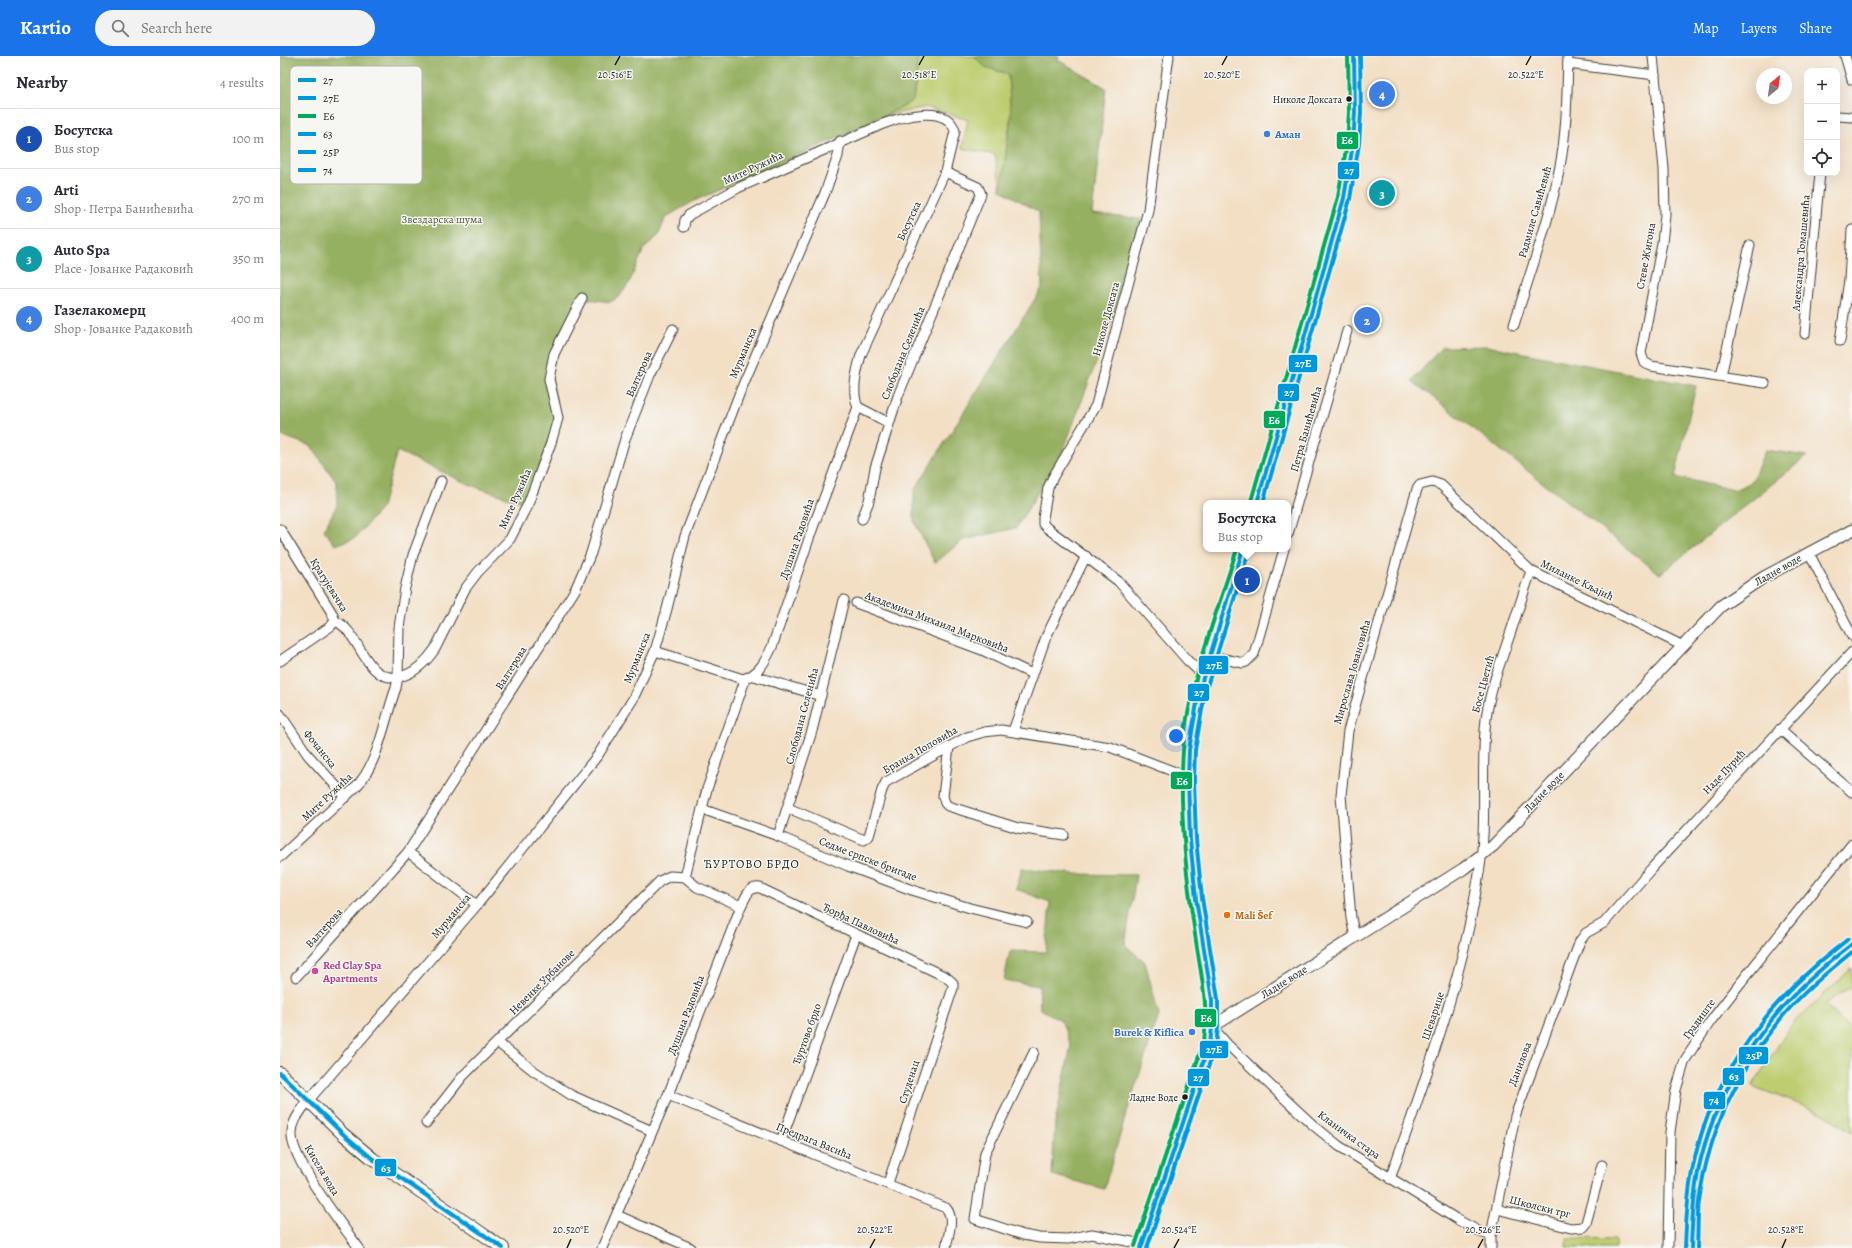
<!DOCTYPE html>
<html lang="en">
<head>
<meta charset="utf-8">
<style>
  :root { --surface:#fff; --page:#f2f2f3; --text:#2b2b33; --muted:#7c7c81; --line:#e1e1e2; --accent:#1a73e8 }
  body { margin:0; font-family:Alegreya,serif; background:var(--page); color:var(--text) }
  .controls { position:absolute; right:12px; top:12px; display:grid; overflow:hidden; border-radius:8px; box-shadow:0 4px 16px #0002 }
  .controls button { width:36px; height:36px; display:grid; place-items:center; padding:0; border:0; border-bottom:1px solid var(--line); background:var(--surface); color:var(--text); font:20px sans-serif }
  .compass { position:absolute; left:1476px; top:12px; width:36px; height:36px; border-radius:50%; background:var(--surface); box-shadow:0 4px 16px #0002; rotate:29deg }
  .you { position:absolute; left:896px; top:680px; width:14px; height:14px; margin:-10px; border:3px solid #fff; border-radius:50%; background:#1a73e8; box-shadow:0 0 0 6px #1a73e833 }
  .badge { display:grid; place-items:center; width:26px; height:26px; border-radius:50%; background:var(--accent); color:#fff; font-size:13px; font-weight:700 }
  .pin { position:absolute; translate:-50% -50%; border:2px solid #fff; box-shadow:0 1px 4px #0006 }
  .popup { position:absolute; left:923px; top:444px; width:88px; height:52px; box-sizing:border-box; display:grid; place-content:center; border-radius:8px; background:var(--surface); filter:drop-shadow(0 1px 3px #0005); font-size:13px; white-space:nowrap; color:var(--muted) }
  .popup b { font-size:15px; color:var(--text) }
  .popup::after { content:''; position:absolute; left:50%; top:100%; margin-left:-8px; border:8px solid transparent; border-top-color:var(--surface) }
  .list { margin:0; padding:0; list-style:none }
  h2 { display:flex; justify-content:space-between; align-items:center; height:52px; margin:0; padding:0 16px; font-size:17px }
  h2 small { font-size:13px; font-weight:400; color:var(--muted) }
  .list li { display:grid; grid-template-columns:26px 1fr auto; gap:12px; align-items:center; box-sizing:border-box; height:60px; padding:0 16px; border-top:1px solid var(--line) }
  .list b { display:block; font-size:15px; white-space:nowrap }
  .list p { margin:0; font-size:13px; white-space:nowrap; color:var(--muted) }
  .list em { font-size:13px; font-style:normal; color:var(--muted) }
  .icon { flex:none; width:22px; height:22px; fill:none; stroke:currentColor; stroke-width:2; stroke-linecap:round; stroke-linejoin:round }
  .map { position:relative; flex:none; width:1572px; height:1192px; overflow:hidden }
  header { display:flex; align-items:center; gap:24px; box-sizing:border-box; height:56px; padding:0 20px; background:var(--accent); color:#fff }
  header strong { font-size:19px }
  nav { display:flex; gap:22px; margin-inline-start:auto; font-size:14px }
  .search { width:280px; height:36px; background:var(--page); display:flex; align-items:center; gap:10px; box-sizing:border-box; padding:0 14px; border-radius:22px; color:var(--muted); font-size:15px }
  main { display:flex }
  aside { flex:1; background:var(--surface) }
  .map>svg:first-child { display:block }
</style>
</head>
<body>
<header>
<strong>Kartio</strong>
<div class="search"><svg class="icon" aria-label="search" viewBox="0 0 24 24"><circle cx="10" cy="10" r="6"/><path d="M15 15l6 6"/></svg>Search here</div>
<nav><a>Map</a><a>Layers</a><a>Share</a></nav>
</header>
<main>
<aside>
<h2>Nearby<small>4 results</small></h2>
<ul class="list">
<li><span class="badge" style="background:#1a4fb4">1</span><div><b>Босутска</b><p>Bus stop</p></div><em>100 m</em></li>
<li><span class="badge" style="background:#3f7fe0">2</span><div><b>Arti</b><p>Shop · Петра Банићевића</p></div><em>270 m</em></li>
<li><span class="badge" style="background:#0f9aa8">3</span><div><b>Auto Spa</b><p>Place · Јованке Радаковић</p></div><em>350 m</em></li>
<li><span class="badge" style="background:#3f7fe0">4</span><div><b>Газелакомерц</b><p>Shop · Јованке Радаковић</p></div><em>400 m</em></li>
</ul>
</aside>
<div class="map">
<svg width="1572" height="1192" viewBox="0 0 1572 1192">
  <rect width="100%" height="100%" fill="#f6f6f2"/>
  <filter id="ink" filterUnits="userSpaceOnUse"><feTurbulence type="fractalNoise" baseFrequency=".025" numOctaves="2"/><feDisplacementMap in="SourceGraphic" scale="8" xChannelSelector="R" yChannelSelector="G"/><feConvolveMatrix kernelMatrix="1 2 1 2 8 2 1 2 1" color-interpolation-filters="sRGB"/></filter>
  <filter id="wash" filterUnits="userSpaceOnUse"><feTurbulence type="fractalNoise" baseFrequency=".012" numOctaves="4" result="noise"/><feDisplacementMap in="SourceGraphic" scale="16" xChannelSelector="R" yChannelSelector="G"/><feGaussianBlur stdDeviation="0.9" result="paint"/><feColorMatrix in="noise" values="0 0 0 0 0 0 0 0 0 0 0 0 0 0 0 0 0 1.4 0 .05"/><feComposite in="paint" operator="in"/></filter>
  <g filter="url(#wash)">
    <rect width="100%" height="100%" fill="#f3dfc4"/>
    <g fill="#becd70" stroke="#6d7446">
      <path d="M639 0H694L705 11 728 18 731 59 721 134 715 99 682 92 688 64 646 51 593 63 620 53 633 44Z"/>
      <path d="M1572 912V930L1545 948 1572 974V1076L1544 1058 1472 1030 1512 968Z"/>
      <path d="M1287 1182 1335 1183V1192H1287Z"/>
    </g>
    <g fill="#96b062" stroke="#59663f">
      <path d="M0 0H639L633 44C616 56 596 61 578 73L416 144 386 161 378 180 364 193 349 227 340 240 330 246 302 242 270 314 278 356 248 448 190 429 117 395 102 451 75 482 55 489 44 474 57 449V427L31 390 0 379Z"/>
      <path d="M694 0H779L778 4 826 32 812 158 861 163 833 261 782 398 736 472 683 484 655 507 634 465V435L762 232 759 156 721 134 731 59 728 18 705 11Z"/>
      <path d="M1207 290 1416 330 1395 421 1454 434 1472 426 1485 394 1527 400 1380 518 1132 325 1162 291Z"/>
      <path d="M742 812 794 818 856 819 845 889 865 906 879 959 844 1065 824 1133 772 1119 775 1067 791 989 781 964 760 953 759 930 724 924 730 895 766 896 770 846 736 833Z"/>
    </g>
  </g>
  <g filter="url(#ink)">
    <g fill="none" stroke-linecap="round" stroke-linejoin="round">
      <defs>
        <g id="minor">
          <path d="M889 0 868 154 816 349 773 421 768 432 763 462V468L767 472 838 525 907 604 924 620"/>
          <path d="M1373 0 1384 113 1385 159 1382 187 1361 297 1364 306 1371 310 1485 327"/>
          <path d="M1565 0 1572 24"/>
          <path d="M1288 8 1375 19"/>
          <path d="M1557 60 1572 61"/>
          <path d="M404 171 405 164 409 159 458 132 603 68C621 61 667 47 675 75L665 116 581 299C577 314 571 336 578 351L609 367"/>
          <path d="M1234 269C1250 216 1270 164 1280 110 1287 74 1287 36 1288 0"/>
          <path d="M1525 278 1540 117"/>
          <path d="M1560 285 1569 224 1572 174"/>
          <path d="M1441 320 1470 189"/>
          <path d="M582 463 589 445 595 412 618 340 701 138 698 131 665 116"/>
          <path d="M0 473 52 557 55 565"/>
          <path d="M1008 478 1067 275"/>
          <path d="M1529 497 1572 580"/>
          <path d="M576 547 702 594 752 618"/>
          <path d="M55 565C80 574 84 627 119 621 134 618 147 605 155 593L185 533 198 516 230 483 248 448 271 387 278 362 269 323 274 298 302 242"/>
          <path d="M375 595 463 623"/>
          <path d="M930 600 963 607 966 606 974 598 1004 493"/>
          <path d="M0 605 51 570 55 565"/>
          <path d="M474 620 541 640"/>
          <path d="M463 623C479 618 485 606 492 591L532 474 578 351"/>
          <path d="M0 658 28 699 66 741"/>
          <path d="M1500 673 1572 736"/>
          <path d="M733 675 766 581 806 500"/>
          <path d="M669 691 663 740 665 747 668 750 738 772 784 779"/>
          <path d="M508 752 584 784 589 780 602 734 606 726 687 681 704 676 721 674 830 691 908 721"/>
          <path d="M422 753 498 780 568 810 632 834 690 852 747 866"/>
          <path d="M498 780 532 675 564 544"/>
          <path d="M128 796 197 849"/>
          <path d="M0 801 76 731C99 707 104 664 116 632L118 621 119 572 125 532 133 499 161 425"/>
          <path d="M405 821 427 733 464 627 463 623"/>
          <path d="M1075 881 1071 862 1061 739 1068 675 1137 433 1140 429 1152 426 1161 429 1251 515 1403 590"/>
          <path d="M16 921 128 796 295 534 311 497 345 383 370 319 393 273"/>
          <path d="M932 971 947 988 990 1029 1033 1069 1059 1090 1178 1164 1202 1177 1211 1179"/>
          <path d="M218 987 254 1015 291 1039 372 1075"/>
          <path d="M754 996 705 1097 695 1163 743 1179 760 1182 788 1183 812 1178 862 1188"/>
          <path d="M388 1039 666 1152C675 1162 668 1179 666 1192"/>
          <path d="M146 1067 183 1020 380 825 390 820 405 821 417 831 461 850"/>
          <path d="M501 1085 576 879"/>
          <path d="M1110 1123C1145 1023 1183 923 1199 817 1208 766 1200 714 1206 663 1209 639 1217 616 1225 593 1234 567 1242 541 1251 515"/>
          <path d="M1217 1153 1291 1172 1303 1171 1306 1167 1322 1109"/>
          <path d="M337 1159 411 1192"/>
          <path d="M79 1192C62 1169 13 1106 12 1080 11 1066 20 1056 28 1045L197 849 318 699 353 643 375 595 387 553 405 480 460 336 545 137 558 100 560 85"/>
          <path d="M322 1192 388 1039 461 850C466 842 468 830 480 832L666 921 673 927V932L608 1127"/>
          <path d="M1211 1192V1179L1235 1060 1300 885 1306 877 1324 867 1371 813 1572 596"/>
          <path d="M1388 1192 1390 1076 1396 1034 1405 1004 1430 966 1458 930 1572 788"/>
        </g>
        <path id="tertiary" d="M932 971 1183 813 1213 790 1441 550 1484 521 1572 474"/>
        <g id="secondary">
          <path d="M977 447 1064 142 1073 88 1075 56 1074 0"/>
          <path d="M0 1017 63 1078 93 1103 223 1192"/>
          <path d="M861 1192 930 986C938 950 925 909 920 872 909 795 899 712 919 635L963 493"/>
          <path d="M1411 1192C1409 1066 1472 961 1572 888"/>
        </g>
      </defs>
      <use href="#minor" stroke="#3c3935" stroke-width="11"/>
      <use href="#tertiary" stroke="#3c3935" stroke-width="13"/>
      <use href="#secondary" stroke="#3c3935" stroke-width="14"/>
      <use href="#minor" stroke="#fff" stroke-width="9"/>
      <use href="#tertiary" stroke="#fff" stroke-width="11"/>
      <use href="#secondary" stroke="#fff" stroke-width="12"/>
      <defs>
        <g id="bus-1">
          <path d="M977 447 1064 142 1073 88 1075 56 1074 0"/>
          <path d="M861 1192 930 986 932 972V944L916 843 910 783 908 724 909 694 919 635 963 493"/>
        </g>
        <g id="bus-2">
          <path d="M983 447 1070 143 1079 88 1081 56 1080 0"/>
          <path d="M867 1192 936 988 938 972V943L922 842 916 783 914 724 915 694 925 637 969 495"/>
        </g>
        <g id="bus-3">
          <path d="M971 445 1058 141 1067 87 1069 56 1068 0"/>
          <path d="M855 1190 924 985C929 951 921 919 916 885 911 852 906 817 904 783 901 743 900 701 907 662 918 605 939 549 957 493"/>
        </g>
        <g id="bus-4">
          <path d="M0 1017 63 1078 93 1103 223 1192"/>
          <path d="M1411 1192C1412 1162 1414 1131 1421 1102 1439 1031 1482 965 1537 917 1548 907 1560 897 1572 888"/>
        </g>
        <path id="bus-5" d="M1417 1192C1418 1177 1417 1161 1419 1146 1428 1074 1461 1007 1509 953 1528 932 1550 914 1572 896"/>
        <path id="bus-6" d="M1405 1192C1406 1161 1408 1131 1415 1101 1432 1029 1477 961 1533 912 1544 902 1556 893 1568 883"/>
      </defs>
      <use href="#bus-1" stroke="#f6f6f2" stroke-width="7"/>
      <use href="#bus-2" stroke="#f6f6f2" stroke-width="7"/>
      <use href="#bus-3" stroke="#f6f6f2" stroke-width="7"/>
      <use href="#bus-4" stroke="#f6f6f2" stroke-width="7"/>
      <use href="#bus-5" stroke="#f6f6f2" stroke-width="7"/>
      <use href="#bus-6" stroke="#f6f6f2" stroke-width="7"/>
      <use href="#bus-1" stroke="#0098da" stroke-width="4"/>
      <use href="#bus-2" stroke="#0098da" stroke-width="4"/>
      <use href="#bus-3" stroke="#00a859" stroke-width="4"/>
      <use href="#bus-4" stroke="#0098da" stroke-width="4"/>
      <use href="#bus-5" stroke="#0098da" stroke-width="4"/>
      <use href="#bus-6" stroke="#0098da" stroke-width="4"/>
    </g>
  </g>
  <path fill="none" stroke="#1c1c1c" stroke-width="1.5" d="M335 9 340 0M639 9 644 0M942 9 947 0M1246 9 1251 0M287 1192 291 1183M590 1192 595 1183M894 1192 899 1183M1198 1192 1203 1183M1502 1192 1506 1183"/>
  <g fill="#1c1c1c" stroke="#f6f6f2" stroke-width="1.5">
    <circle cx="1069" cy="43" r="3.5"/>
    <circle cx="905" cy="1041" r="3.5"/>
  </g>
  <g fill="#3f7fe0" stroke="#f6f6f2" stroke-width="1.5">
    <circle cx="987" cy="78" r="4"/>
    <circle cx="912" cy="976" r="4"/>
  </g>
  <circle fill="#e8710a" stroke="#f6f6f2" stroke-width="1.5" cx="947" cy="859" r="4"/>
  <circle fill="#d1479c" stroke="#f6f6f2" stroke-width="1.5" cx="35" cy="915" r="4"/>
  <g text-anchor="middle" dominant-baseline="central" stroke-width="3" stroke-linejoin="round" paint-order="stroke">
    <g font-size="10" fill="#1c1c1c" stroke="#f6f6f2" text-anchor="end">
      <text x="1062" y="43">Николе Доксата</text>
      <text x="898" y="1041">Ладне Воде</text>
    </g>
    <g font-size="11" font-weight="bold" fill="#366cbe" stroke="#f6f6f2" text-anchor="start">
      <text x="995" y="78">Аман</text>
      <text x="904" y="976" text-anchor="end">Burek &amp; Kiflica</text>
    </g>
    <g font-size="11" fill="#1c1c1c" stroke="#f6f6f2">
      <text transform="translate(473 112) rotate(-25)">Мите Ружића</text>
      <text transform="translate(1255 156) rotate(-74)">Радмиле Савићевић</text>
      <text transform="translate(629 165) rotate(-65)">Босутска</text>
      <text transform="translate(1521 197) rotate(-85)">Александра Томашевића</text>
      <text transform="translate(1366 200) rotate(-80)">Стеве Жигона</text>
      <text transform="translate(826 263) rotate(-75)">Николе Доксата</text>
      <text transform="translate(463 297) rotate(-67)">Мурманска</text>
      <text transform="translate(623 297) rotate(-68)">Слободана Селенића</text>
      <text transform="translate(359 318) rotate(-66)">Валтерова</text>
      <text transform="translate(1026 373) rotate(-74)">Петра Банићевића</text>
      <text transform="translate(235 443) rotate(-66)">Мите Ружића</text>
      <text transform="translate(517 483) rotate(-71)">Душана Радовића</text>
      <text transform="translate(1498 514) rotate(-30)">Ладне воде</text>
      <text transform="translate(1297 524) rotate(26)">Миланке Кљајић</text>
      <text transform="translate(49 529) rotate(58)">Крагујевачка</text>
      <text transform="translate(657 566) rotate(21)">Академика Михаила Марковића</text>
      <text transform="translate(357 602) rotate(-68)">Мурманска</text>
      <text transform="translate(231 612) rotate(-58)">Валтерова</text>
      <text transform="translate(1072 616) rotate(-74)">Мирослава Јовановића</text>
      <text transform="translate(1203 628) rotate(-75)">Босе Цветић</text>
      <text transform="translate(522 660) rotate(-75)">Слободана Селенића</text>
      <text transform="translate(40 693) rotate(51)">Фочанска</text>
      <text transform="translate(640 694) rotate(-30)">Бранка Поповића</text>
      <text transform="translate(1444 716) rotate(-47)">Наде Пурић</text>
      <text transform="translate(1264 736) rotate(-46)">Ладне воде</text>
      <text transform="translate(47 741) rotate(-43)">Мите Ружића</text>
      <text transform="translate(588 803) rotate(21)">Седме српске бригаде</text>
      <text transform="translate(171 860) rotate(-50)">Мурманска</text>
      <text transform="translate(581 868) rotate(25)">Ђорђа Павловића</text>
      <text transform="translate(44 872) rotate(-48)">Валтерова</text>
      <text transform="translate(262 926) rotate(-45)">Невенке Урбанове</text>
      <text transform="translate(1004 926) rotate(-32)">Ладне воде</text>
      <text transform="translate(406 959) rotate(-69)">Душана Радовића</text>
      <text transform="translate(1153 960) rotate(-72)">Шеварице</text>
      <text transform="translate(1419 963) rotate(-54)">Градиште</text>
      <text transform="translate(527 978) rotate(-70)">Ћуртово брдо</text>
      <text transform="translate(1240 1008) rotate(-69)">Данилова</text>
      <text transform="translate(629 1026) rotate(-72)">Студенац</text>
      <text transform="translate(1069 1079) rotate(36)">Кланичка стара</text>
      <text transform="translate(534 1085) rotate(22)">Предрага Васића</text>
      <text transform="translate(42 1114) rotate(59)">Кисела вода</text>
      <text transform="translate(1260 1151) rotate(14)">Школски трг</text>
    </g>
    <g font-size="11" fill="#555a39" stroke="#f6f6f2">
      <text x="162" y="163">Звездарска шума</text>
    </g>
    <g font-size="11" font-weight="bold" fill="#c56008" stroke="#f6f6f2" text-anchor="start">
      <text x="955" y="859">Mali Šef</text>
    </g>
    <g font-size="11" font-weight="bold" fill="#b23c85" stroke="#f6f6f2" text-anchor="start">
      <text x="43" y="909">Red Clay Spa<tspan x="43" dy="13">Apartments</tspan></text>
    </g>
    <g font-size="12" letter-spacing="1" fill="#1c1c1c" stroke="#f6f6f2">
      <text x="472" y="808">ЋУРТОВО БРДО</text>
    </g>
  </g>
  <rect x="10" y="10" width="132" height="118" rx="6" fill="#f6f6f2" stroke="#b5b5b2" stroke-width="1"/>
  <rect x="18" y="22" width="18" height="4" fill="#0098da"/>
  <rect x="18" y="40" width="18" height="4" fill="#0098da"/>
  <rect x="18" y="58" width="18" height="4" fill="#00a859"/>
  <rect x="18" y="76" width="18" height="4" fill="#0098da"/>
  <rect x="18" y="94" width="18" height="4" fill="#0098da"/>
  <rect x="18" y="112" width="18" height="4" fill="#0098da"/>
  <g font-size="11" fill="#1c1c1c">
    <text x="43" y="28">27</text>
    <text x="43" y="46">27E</text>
    <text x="43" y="64">E6</text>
    <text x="43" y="82">63</text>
    <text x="43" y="100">25P</text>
    <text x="43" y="118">74</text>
  </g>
  <g font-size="10" text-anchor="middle" fill="#1c1c1c" stroke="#f6f6f2" stroke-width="3" stroke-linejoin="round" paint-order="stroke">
    <text x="335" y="22">20.516°E</text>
    <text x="639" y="22">20.518°E</text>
    <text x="942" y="22">20.520°E</text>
    <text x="1246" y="22">20.522°E</text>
    <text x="291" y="1177">20.520°E</text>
    <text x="595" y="1177">20.522°E</text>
    <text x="899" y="1177">20.524°E</text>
    <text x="1203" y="1177">20.526°E</text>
    <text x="1506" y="1177">20.528°E</text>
  </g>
  <g stroke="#f6f6f2" stroke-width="1.5">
    <rect x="1056" y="75" width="23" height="19" rx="4" fill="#00a859"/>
    <rect x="1057" y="105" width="23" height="19" rx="4" fill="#0098da"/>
    <rect x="1008" y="298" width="30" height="19" rx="4" fill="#0098da"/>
    <rect x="997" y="327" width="23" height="19" rx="4" fill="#0098da"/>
    <rect x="983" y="354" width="23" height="19" rx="4" fill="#00a859"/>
    <rect x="918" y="599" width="31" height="20" rx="4" fill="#0098da"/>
    <rect x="907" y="627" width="23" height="19" rx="4" fill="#0098da"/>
    <rect x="890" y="715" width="23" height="19" rx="4" fill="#00a859"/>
    <rect x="914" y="952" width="23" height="20" rx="4" fill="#00a859"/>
    <rect x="919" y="984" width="30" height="19" rx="4" fill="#0098da"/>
    <rect x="1458" y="990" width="31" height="19" rx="4" fill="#0098da"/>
    <rect x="1442" y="1011" width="23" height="19" rx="4" fill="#0098da"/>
    <rect x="907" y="1012" width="23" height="19" rx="4" fill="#0098da"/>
    <rect x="1423" y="1035" width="23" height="19" rx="4" fill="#0098da"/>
    <rect x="94" y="1102" width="23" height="19" rx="4" fill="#0098da"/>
  </g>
  <g font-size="11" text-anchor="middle" font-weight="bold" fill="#fff">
    <text x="1067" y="88">E6</text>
    <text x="1069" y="118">27</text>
    <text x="1023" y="311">27E</text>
    <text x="1009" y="340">27</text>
    <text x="994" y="368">E6</text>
    <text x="934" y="613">27E</text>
    <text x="919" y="640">27</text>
    <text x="902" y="729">E6</text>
    <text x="926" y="966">E6</text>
    <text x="934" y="997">27E</text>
    <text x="1474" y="1003">25P</text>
    <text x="1454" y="1024">63</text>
    <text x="918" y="1025">27</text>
    <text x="1434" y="1048">74</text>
    <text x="106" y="1116">63</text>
  </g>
</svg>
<div class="controls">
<button>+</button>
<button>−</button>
<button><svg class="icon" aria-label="locate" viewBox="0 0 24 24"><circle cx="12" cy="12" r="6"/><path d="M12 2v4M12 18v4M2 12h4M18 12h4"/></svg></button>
</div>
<svg class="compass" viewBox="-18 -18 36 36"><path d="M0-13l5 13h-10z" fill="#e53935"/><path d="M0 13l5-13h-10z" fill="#7c7c81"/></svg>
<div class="you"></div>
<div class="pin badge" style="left:967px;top:524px;background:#1a4fb4">1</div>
<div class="popup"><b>Босутска</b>Bus stop</div>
<div class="pin badge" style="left:1087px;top:264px;background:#3f7fe0">2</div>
<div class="pin badge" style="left:1102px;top:137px;background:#0f9aa8">3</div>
<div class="pin badge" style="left:1102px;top:38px;background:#3f7fe0">4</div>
</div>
</main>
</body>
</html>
